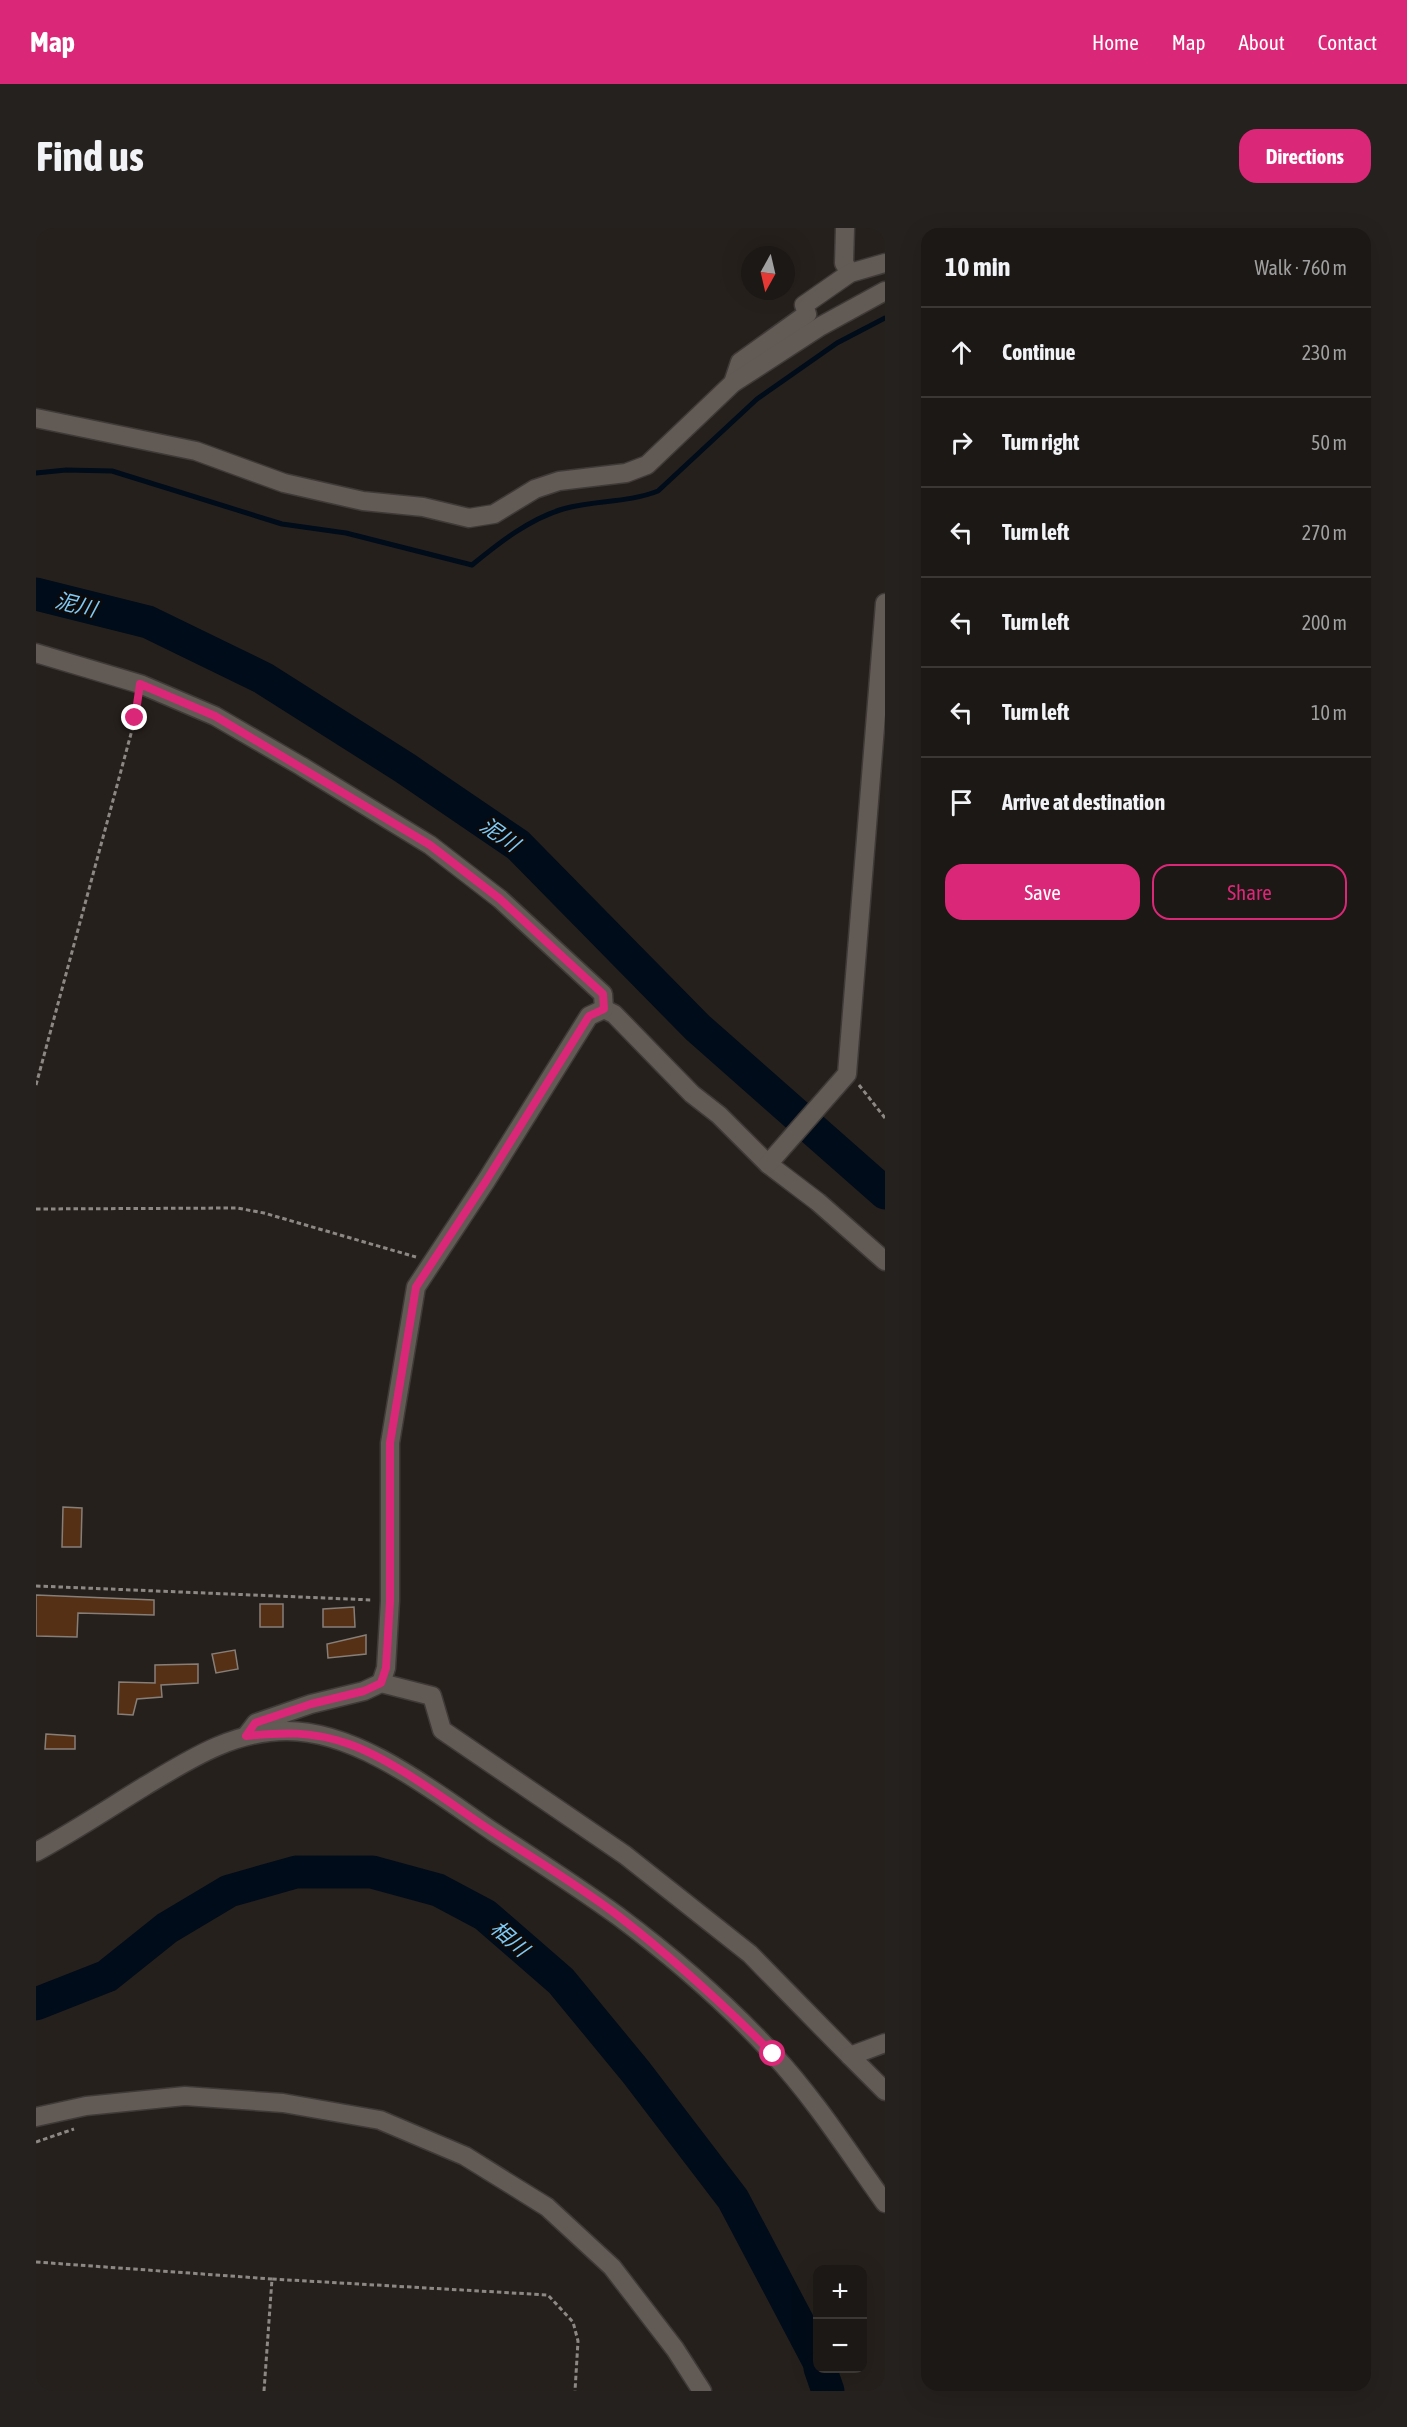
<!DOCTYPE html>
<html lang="en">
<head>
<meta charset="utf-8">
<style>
  :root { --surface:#1c1815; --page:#25211e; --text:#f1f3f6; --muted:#a0a0a0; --line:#3a3734; --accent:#db2777 }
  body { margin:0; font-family:"Asap Condensed","Noto Sans JP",sans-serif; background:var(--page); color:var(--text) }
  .controls { position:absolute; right:18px; bottom:18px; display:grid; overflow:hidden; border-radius:12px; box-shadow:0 6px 24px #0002 }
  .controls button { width:54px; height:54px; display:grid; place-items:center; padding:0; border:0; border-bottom:2px solid var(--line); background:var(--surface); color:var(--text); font:30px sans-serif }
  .compass { position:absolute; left:705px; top:18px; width:54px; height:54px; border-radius:50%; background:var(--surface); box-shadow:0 6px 24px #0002; rotate:188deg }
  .stop { position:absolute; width:18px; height:18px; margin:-14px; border:4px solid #db2777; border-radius:50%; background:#fff }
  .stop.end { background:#db2777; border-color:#fff; box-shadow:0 2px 6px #0008 }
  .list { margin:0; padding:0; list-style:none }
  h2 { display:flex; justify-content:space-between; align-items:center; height:78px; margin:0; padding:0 24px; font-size:26px }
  h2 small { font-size:20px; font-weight:400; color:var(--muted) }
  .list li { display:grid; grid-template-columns:39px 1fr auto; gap:18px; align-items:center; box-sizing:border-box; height:90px; padding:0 24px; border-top:2px solid var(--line) }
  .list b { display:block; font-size:22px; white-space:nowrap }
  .list em { font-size:20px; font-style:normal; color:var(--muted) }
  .actions { display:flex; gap:12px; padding:18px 24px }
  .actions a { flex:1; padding:14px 0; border:2px solid var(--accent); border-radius:18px; text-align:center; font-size:21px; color:var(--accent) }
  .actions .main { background:var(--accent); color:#fff }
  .icon { flex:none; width:33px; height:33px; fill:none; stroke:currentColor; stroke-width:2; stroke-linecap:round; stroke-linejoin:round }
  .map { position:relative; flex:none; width:849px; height:2163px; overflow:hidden; border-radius:18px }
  header { display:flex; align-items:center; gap:36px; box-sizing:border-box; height:84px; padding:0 30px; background:var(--accent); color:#fff }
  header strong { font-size:28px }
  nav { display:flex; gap:33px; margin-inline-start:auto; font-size:21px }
  .intro { display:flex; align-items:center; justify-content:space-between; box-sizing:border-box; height:144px; padding:0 36px }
  h1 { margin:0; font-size:42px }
  .button { padding:15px 27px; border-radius:18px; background:var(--accent); color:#fff; font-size:21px; font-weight:700 }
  main { display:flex; gap:36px; padding:0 36px }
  aside { flex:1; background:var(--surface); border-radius:18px; box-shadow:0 6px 24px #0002 }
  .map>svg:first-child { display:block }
</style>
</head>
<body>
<header>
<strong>Map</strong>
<nav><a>Home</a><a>Map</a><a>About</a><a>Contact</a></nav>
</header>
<div class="intro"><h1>Find us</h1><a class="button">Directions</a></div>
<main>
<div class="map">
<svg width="849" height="2163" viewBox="0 0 849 2163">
  <rect width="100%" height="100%" fill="#26201c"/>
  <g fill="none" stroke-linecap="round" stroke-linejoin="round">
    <path stroke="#000c19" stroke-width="5" d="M0 245 30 242 76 243 246 296 310 305 436 337C463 315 493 291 527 281 558 272 592 275 622 263L721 171 801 115 849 90"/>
    <g stroke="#000c19" stroke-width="33">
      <path d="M0 366 112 394 227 450 369 540 482 617 662 800 849 965"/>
      <path d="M0 1776 71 1748 131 1700 193 1663 260 1644H336L402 1662 449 1687 525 1753 600 1844 697 1971 782 2132"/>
      <path d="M784 2140 792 2163"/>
    </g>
  </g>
  <g fill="#553014" stroke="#867e79" stroke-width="1.5">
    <path d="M27 1279 46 1280 45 1319H26Z"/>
    <path d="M0 1367 118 1372V1387L42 1385 41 1409 0 1408Z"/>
    <rect x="224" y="1376" width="23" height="23"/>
    <path d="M318 1379 319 1399H287V1381Z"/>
    <path d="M330 1407V1426L292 1430 291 1416Z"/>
    <path d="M199 1422 202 1441 180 1445 176 1426Z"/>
    <path d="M162 1436V1455L125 1457 126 1469 101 1471 97 1487 82 1486 83 1454 119 1455V1437Z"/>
    <path d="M10 1506 39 1508V1521H9Z"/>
  </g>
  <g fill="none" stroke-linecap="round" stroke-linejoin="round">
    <defs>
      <g id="street">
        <path d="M809 0 808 35 814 45"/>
        <path d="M697 155 704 134 771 86 768 77 814 45 849 35"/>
        <path d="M0 190 160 223 248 255 327 273 387 279 433 290 458 286 499 261 523 253 590 245 611 237 697 155 785 98 849 63"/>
        <path d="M0 425 104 456 179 488 265 538 394 617 464 671 567 766 568 781"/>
        <path d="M568 781 578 786 656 866 683 887 732 936 782 974 849 1033"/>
        <path d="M732 936 811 846 849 375"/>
        <path d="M345 1455 350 1440 354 1373V1215L380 1059 450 953 553 788 568 781"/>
        <path d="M210 1508 220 1495 275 1476 328 1463 345 1455 396 1468 406 1502 589 1627 714 1726 814 1828"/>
        <path d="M0 1624C37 1604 73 1580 109 1558 154 1531 197 1503 251 1503 324 1503 401 1566 459 1605 500 1632 542 1659 582 1688 637 1729 691 1776 737 1826 779 1871 813 1925 849 1975"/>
        <path d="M849 1815 814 1828 849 1863"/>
        <path d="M0 1889 50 1878 149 1868 247 1875 344 1892 429 1928 511 1979 576 2039 639 2121 666 2163"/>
      </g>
    </defs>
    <use href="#street" stroke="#3f3a37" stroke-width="21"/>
    <g stroke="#8d8884" stroke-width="3" stroke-dasharray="4.5 3" stroke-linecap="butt">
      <path d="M0 857 99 491 102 473"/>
      <path d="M823 857 849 890"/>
      <path d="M0 981 201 980 228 985 380 1029"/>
      <path d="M0 1358 337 1372"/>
      <path d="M0 1914 38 1901"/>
      <path d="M0 2034 236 2051"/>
      <path d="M228 2163 236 2051 512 2067 537 2094 542 2113 539 2163"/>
    </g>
    <use href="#street" stroke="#615a55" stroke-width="18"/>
  </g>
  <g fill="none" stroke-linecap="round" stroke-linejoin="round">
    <path stroke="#db2777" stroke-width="8" d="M99 490 104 456 179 488 394 617 464 671 567 766 568 781 553 788 450 953 380 1059 354 1215V1373L350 1440 345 1455 328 1463 275 1476 219 1495 210 1508C247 1504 276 1503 313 1516 355 1531 407 1570 445 1596 491 1627 541 1656 585 1690 639 1732 689 1778 737 1826"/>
  </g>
  <g text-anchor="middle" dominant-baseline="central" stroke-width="5" stroke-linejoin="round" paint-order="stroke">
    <g font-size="21" font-style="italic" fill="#7ec9f6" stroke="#0d0a09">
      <text transform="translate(40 376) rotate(14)">泥川</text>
      <text transform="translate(464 606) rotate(35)">泥川</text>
      <text transform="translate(474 1710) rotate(41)">相川</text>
    </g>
  </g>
</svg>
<div class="controls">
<button>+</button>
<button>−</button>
</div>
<svg class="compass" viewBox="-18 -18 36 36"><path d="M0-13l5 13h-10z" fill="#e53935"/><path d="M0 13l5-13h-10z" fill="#a0a0a0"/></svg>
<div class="stop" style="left:737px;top:1826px"></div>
<div class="stop end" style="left:99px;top:490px"></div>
</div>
<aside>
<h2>10 min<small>Walk · 760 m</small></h2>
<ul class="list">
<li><svg class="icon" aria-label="ahead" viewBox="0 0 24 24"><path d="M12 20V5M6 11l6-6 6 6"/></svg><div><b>Continue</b></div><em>230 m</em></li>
<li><svg class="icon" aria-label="right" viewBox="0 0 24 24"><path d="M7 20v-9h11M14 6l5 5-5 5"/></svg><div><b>Turn right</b></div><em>50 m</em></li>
<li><svg class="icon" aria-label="left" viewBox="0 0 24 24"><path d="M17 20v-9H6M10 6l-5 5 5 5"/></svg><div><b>Turn left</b></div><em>270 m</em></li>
<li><svg class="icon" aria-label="left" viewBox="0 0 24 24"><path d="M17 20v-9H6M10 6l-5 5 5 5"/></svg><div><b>Turn left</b></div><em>200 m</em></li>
<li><svg class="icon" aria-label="left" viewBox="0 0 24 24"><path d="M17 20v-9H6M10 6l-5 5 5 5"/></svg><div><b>Turn left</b></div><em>10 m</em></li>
<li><svg class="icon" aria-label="arrive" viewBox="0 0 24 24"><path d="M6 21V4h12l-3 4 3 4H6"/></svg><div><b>Arrive at destination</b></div></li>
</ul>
<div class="actions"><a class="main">Save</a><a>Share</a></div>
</aside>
</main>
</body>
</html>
